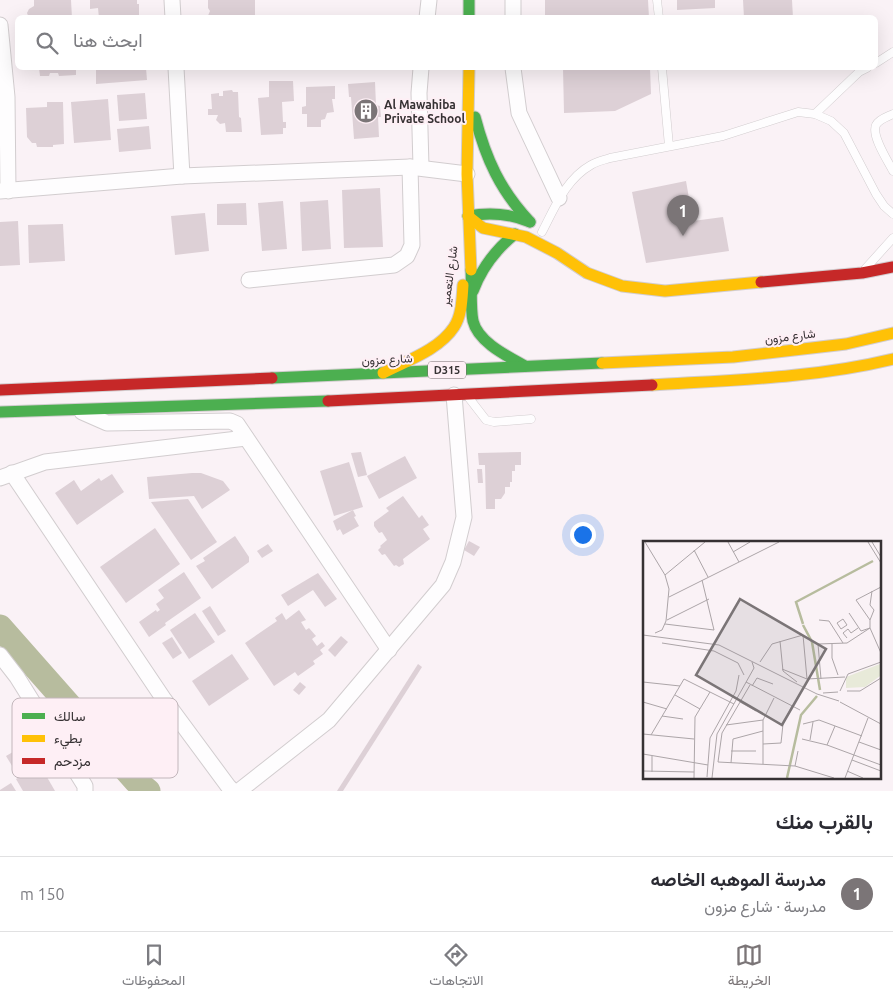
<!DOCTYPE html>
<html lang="ar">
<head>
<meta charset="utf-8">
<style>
  :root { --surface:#fff; --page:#f2f2f3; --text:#2b2b33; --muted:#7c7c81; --line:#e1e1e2; --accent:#7b7577 }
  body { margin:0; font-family:Ubuntu,Vazirmatn,sans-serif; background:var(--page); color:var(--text); direction:rtl }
  .you { position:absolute; left:582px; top:534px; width:18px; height:18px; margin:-12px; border:4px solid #fff; border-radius:50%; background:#1a73e8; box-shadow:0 0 0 8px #1a73e833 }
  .badge { display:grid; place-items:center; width:32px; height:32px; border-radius:50%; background:var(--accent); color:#fff; font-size:16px; font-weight:700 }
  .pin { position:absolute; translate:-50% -41px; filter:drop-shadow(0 1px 2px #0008) }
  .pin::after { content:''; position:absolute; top:26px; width:18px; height:15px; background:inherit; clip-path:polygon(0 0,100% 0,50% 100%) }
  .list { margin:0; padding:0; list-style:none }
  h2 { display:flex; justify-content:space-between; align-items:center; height:65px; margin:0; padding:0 20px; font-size:21px }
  h2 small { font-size:16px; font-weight:400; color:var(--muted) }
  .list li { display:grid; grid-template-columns:32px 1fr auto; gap:15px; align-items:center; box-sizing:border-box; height:75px; padding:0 20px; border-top:1px solid var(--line) }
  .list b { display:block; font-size:19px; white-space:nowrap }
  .list p { margin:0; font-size:16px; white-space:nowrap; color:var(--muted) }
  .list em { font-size:16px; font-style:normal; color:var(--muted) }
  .icon { flex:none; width:28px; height:28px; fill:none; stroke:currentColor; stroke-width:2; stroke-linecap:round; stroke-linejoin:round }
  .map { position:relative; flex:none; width:893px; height:791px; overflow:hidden; direction:ltr }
  .search { position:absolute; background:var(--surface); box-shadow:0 5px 20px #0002; left:15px; right:15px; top:15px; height:55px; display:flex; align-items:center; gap:12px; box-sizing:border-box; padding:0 18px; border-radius:8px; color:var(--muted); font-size:19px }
  .sheet { height:140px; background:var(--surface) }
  nav { display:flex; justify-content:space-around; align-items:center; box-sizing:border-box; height:70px; border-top:1px solid var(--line); background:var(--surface); font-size:14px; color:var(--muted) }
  nav a { display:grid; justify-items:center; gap:2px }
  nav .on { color:var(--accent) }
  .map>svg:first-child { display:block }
</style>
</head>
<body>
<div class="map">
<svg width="893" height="791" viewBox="0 0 893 791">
  <rect width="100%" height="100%" fill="#faf2f6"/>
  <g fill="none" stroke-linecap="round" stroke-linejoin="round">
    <path stroke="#b7bc9e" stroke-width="25" d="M0 627 136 781 148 791"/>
  </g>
  <g fill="#ddd0d6">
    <path d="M34 0H71L72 18H29L27 13 29 9 34 6Z"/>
    <path d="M90 0H137V4H139V18H99L98 8 90 9Z"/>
    <path d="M208 0H255V18H207L210 11 208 8Z"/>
    <path d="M545 0H648L649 18H545Z"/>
    <path d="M677 0H715V8L677 10Z"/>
    <path d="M743 0H792L793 18H744Z"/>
    <path d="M39 68H76V75L59 76 58 73H50L49 76H40Z"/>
    <path d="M96 68H146L147 80 96 84Z"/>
    <path d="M563 68H650L651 94 615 111 564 113Z"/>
    <path d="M269 81H293L294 101 282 102 283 122H286V128H283V134L261 135 258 98 269 97Z"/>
    <path d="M375 82 376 105 380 106 381 117H378L379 137 354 139 351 97H349L348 84Z"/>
    <path d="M335 86V99H332L334 112 327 113 325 119 321 120V127H307V114H302V107L306 106V87Z"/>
    <path d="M232 90 233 92H238L239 117 241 118 242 132H226L225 123 220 124 216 120 218 115H208V109H212L211 94 219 93V96H223V91Z"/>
    <path d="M145 93 147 119 119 121 117 95Z"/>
    <path d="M108 99 111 140 74 143 71 102Z"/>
    <path d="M47 102H63L64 144 53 145V147H37L36 143H32L27 137 26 108 47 107Z"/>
    <path d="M149 126 151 149 119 152 117 129Z"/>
    <path d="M686 181 693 221 723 217 729 251 646 263 632 192Z"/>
    <path d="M380 188 383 247 344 248 342 190Z"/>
    <path d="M328 200 331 249 302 251 300 202Z"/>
    <path d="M283 201 287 249 262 251 258 203Z"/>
    <path d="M246 203 247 225H217V204Z"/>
    <path d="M205 213 209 251 175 255 171 216Z"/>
    <path d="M18 221 20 265 0 266V222Z"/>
    <path d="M63 224 65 261 29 263 28 225Z"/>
    <path d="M361 452 367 475 358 477 351 453Z"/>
    <path d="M521 452V465H515V471H512V482H510V487H505V493L501 499H495V509H486L485 465H479L478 453Z"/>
    <path d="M405 456 417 478 379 499 367 476Z"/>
    <path d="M349 462 363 507 334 516 320 471Z"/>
    <path d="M477 469H482L483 483H478Z"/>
    <path d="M192 473H201L223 481 230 490 202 509 194 496 149 499 147 477Z"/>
    <path d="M112 474 124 492 77 525 55 493 74 480 81 491 99 478 101 481Z"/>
    <path d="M403 496 419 518 422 515 429 525 423 529 430 539 403 559 404 564 399 567 396 565 394 566 385 554 382 555 378 550 381 547 380 546 387 540 382 532 379 533 374 526V522L389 511 386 508Z"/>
    <path d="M188 499 217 542 191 560 151 502Z"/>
    <path d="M353 510 356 516 354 517 359 526 343 535 340 529 337 531 333 521Z"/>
    <path d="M155 528 180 564 126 603 100 567Z"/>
    <path d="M235 536 249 557V562L212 589 196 566 205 561 203 558Z"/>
    <path d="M469 541 480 547 474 556 464 550Z"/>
    <path d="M268 544 273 551 262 558 257 551Z"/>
    <path d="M184 572 201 598 165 623 166 625 149 637 139 622 156 610 157 612 160 610 156 604 164 598 158 590Z"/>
    <path d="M318 573 337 599 325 607 313 590 288 606 281 595Z"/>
    <path d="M210 606 226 631 218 636 202 611Z"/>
    <path d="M299 610 306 620 301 622 306 630 309 628 316 636 312 639 317 646 322 642 325 646 320 650 323 654 313 661 315 664 298 676 295 672 274 686 245 643 277 621 275 618 282 613 286 620Z"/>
    <path d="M195 613 215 642 189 659 170 630Z"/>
    <path d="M341 636 348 642 335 657 328 650Z"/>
    <path d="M172 637 182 653 173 659 162 643Z"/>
    <path d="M232 654 249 679 209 706 192 681Z"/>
    <path d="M418 664 422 667 343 791H337Z"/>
    <path d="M300 682 306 687 299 695 293 690Z"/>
    <path d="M24 729 42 759 17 774 6 756 25 745 17 733Z"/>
    <path d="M40 765 55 791H23L16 779Z"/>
    <path d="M11 783 16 791H0V790Z"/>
  </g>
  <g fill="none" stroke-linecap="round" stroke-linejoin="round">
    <defs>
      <g id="lane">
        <path d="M657 0 659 18"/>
        <path d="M876 63 893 52"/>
        <path d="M662 68 669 146"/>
        <path d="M815 114 859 72 867 68"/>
        <path d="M893 114C887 117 879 119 876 125 871 136 888 161 893 171"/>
        <path d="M542 232C555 207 566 179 591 165 597 161 604 160 610 158L723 136 798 112 815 114 831 121 844 133 876 194 884 206 893 214"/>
        <path d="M866 268 893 238"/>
        <path d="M469 398 486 420 494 422 531 419"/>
      </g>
      <g id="street">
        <path d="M172 0 173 18"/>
        <path d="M427 18 429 0"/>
        <path d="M513 18V0"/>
        <path d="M0 25 7 97 8 191"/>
        <path d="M176 68 182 176"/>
        <path d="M513 68 519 113 559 198"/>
        <path d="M421 167 419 93 421 68"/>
        <path d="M0 191 182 176 410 167 467 174"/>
        <path d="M249 280 394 265 407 256 412 245 410 167"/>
        <path d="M82 412 107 423 230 421 237 424 389 650"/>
        <path d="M12 473 163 698 228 786 233 791"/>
        <path d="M0 478 45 462 246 438"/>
        <path d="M0 655 17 677 85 786V791"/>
        <path d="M239 791 329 720 443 585 453 562 464 517 454 395"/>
      </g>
      <g id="fast">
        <path d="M469 0V18"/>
        <path d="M475 117C486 159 500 190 530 222"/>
        <path d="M468 216C490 212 509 213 530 222"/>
        <path d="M471 270C472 285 470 306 473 321 478 342 507 356 525 366"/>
        <path d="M473 291C482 267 495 250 515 234"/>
        <path d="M272 378 602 363"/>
        <path d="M0 412 328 401"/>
      </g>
      <g id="slow">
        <path d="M469 68 467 174 471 270"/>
        <path d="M468 216 483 228 526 237 557 253 587 273 622 286 665 291 761 282"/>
        <path d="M602 363 733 357 846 344 893 333"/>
        <path d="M383 373C406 361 439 350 454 327 462 315 462 298 463 285"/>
        <path d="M652 385C732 380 815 378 893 359"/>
      </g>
      <g id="jam">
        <path d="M761 282 862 273 893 267"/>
        <path d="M0 390 272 378"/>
        <path d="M328 401 652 385"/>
      </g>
    </defs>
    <use href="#lane" stroke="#d2cdcf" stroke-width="9"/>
    <use href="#street" stroke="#d2cdcf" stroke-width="17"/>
    <use href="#fast" stroke="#d2cdcf" stroke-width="13"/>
    <use href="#slow" stroke="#d2cdcf" stroke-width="13"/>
    <use href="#jam" stroke="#d2cdcf" stroke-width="13"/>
    <use href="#lane" stroke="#fefdfe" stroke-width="8"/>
    <use href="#street" stroke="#fefdfe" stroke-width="15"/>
    <use href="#fast" stroke="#4caf50" stroke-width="11"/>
    <use href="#slow" stroke="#ffc107" stroke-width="11"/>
    <use href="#jam" stroke="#c62828" stroke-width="11"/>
  </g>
  <defs>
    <symbol id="building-disc" viewBox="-11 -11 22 22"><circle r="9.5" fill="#7b7577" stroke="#feeff5"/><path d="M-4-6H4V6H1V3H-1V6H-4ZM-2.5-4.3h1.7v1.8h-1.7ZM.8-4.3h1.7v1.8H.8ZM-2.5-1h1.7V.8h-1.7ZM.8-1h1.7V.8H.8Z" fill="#fff"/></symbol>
  </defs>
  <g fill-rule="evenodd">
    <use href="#building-disc" x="352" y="97" width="28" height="28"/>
  </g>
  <g text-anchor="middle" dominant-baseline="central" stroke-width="4" stroke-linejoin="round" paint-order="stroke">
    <rect fill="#feeff5" stroke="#726a6d" stroke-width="1" x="428" y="361.5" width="38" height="17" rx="4"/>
    <g font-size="11" font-weight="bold" fill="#363133">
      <text x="447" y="370">D315</text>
    </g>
    <g font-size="12" font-weight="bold" fill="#363133" stroke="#feeff5" text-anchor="start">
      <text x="384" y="104">Al Mawahiba<tspan x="384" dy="14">Private School</tspan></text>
    </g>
    <g font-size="12" fill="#363133" stroke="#feeff5">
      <text transform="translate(449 276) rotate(-82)">شارع التعمير</text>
      <text transform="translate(790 336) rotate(-7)">شارع مزون</text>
      <text transform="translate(387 359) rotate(-3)">شارع مزون</text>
    </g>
  </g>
  <g transform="translate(643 541)">
    <rect width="238" height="238" fill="#faf2f6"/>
    <path d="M237 123V135L222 146 203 147V136Z" fill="#e8ead9"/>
    <path fill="none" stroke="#b7bc9e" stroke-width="2.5" d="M160 83 153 61 230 20M160 84 169 101 177 149M144 237 158 174 174 155"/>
    <path fill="none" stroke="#aca5a8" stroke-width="1" d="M2 1 22 34 26 48 23 80 19 89 12 92M85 1 96 21M225 1 238 22M229 1 238 16M51 9 65 36M90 11 107 1M22 34 62 1M26 56 136 1M206 72 218 90 227 87V79L213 59 238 46M200 78 204 84 198 88 194 82ZM24 79 66 58M176 79 186 80 200 102M227 79 231 69 227 64 229 50M22 83 71 89 59 39M0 94 76 104 174 153 196 160M204 97 200 92 205 88 208 92 215 87M137 100 140 130 154 141M19 102 71 110 95 122 101 134M189 102V117L195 134M117 121 129 103 160 94 164 138M139 128 164 138 202 136M178 138 175 103 204 102 227 87 238 112M0 141 37 145M103 141 157 169M107 144 79 192 75 221 152 225 191 237M109 145 114 137 130 143M197 150 205 133 238 121M204 150H217L238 137M180 152 195 151M32 154 57 168M0 161 24 168M97 161 113 170M197 161 238 183M19 175 40 178M160 183 176 179 219 195M83 184 120 179 131 157M0 193 51 198M8 194 41 138 91 163M159 198 184 204 238 224M167 199 170 181M216 201 238 209M120 203 138 202 140 183 149 165M184 204 192 185M88 210H113M0 213 65 224M9 215V231M209 219 238 230M88 222 90 198 120 190M120 223V179M152 225 155 210M0 230 51 231M204 230 220 237M64 236 67 197 93 150 96 134M51 237 52 176 67 151M69 237 74 193 111 127 109 121M202 237 225 177"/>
    <path fill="#7b7577" fill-opacity="0.15" stroke="#7b7577" stroke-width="2.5" d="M97 58 183 108 139 184 53 134Z"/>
    <rect width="238" height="238" fill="none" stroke="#363133" stroke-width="2.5"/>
  </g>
  <rect x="12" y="698" width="166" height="80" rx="8" fill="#feeff5" stroke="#c2b6bb" stroke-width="1"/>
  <rect x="22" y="713" width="23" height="6" fill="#4caf50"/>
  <rect x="22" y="735" width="23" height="7" fill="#ffc107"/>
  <rect x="22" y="758" width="23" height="6" fill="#c62828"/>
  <g font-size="14" fill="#363133">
    <text x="54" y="721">سالك</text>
    <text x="54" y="743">بطيء</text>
    <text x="54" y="766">مزدحم</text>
  </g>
</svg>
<div class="you"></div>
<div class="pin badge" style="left:683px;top:236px">1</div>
<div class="search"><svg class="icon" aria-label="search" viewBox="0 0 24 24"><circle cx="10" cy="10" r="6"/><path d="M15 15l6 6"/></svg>ابحث هنا</div>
</div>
<section class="sheet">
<h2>بالقرب منك<small></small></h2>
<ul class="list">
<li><span class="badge">1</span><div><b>مدرسة الموهبه الخاصه</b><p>مدرسة · شارع مزون</p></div><em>150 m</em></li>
</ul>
</section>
<nav>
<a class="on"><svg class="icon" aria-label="map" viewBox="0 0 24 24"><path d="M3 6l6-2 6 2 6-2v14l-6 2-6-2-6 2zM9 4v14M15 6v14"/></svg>الخريطة</a>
<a><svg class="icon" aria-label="directions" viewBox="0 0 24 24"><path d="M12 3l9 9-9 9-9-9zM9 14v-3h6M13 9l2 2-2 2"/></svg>الاتجاهات</a>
<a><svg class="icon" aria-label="saved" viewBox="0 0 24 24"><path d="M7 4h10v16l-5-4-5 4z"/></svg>المحفوظات</a>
</nav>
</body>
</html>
